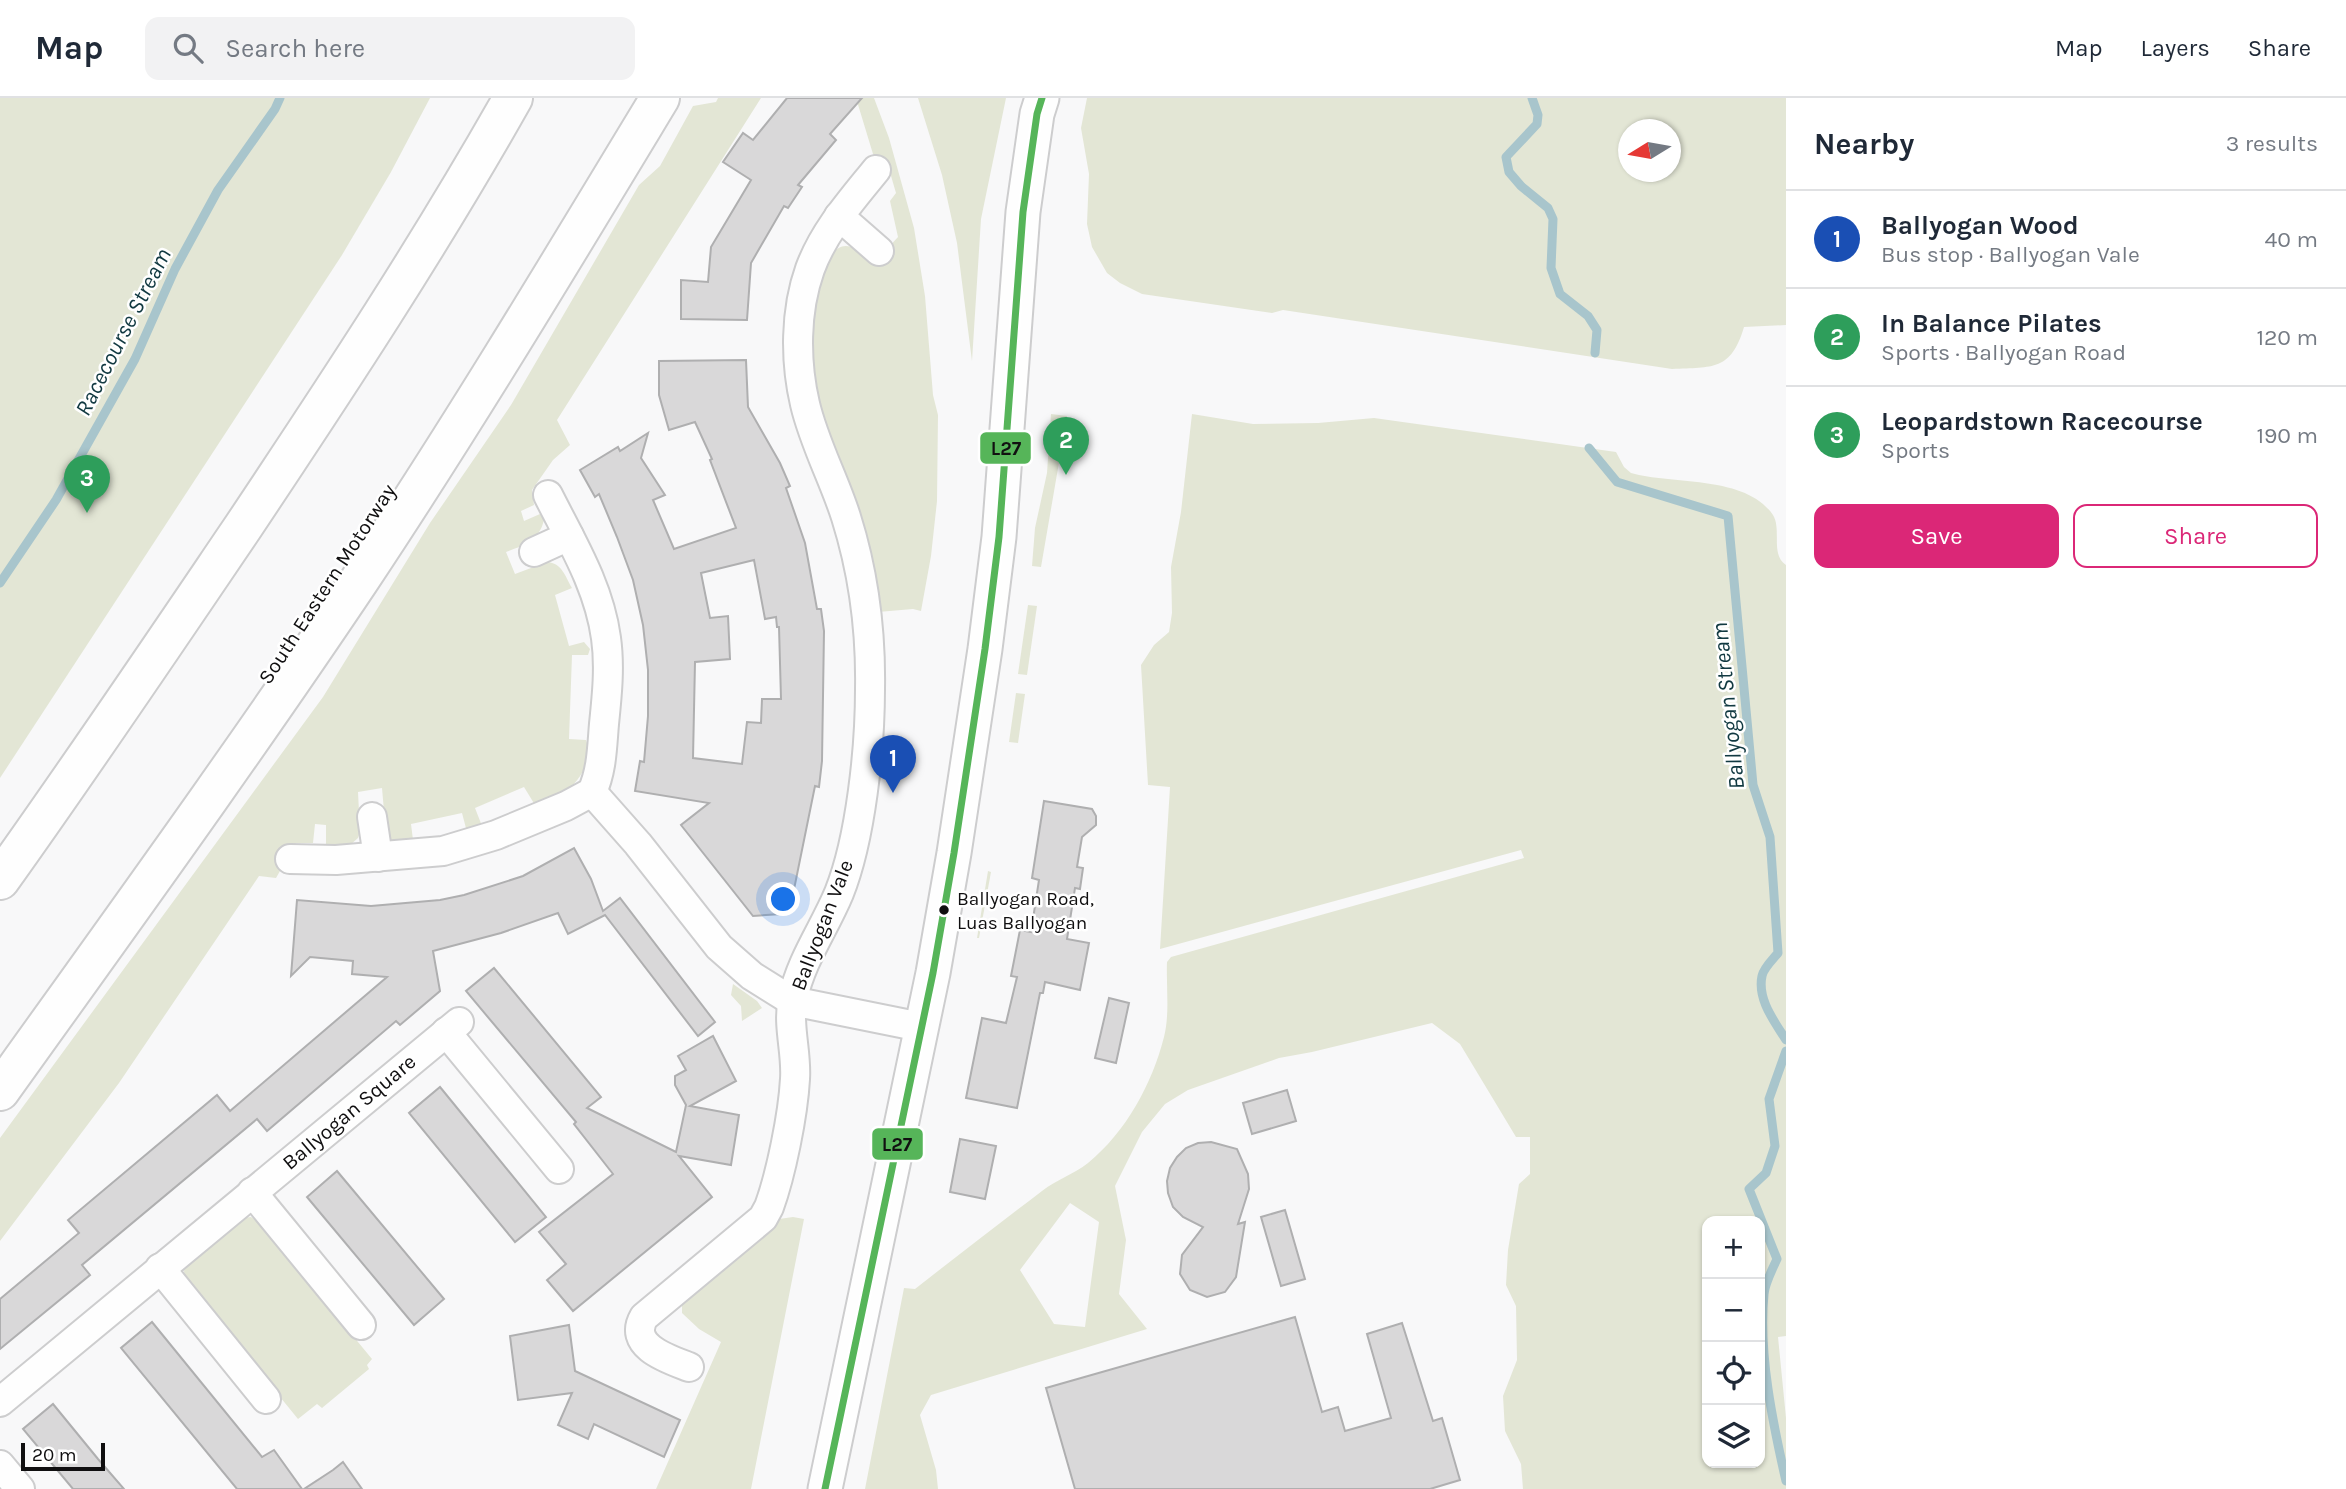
<!DOCTYPE html>
<html lang="en">
<head>
<meta charset="utf-8">
<style>
  :root { --surface:#fff; --page:#f2f2f3; --text:#1f2937; --muted:#747a83; --line:#e0e1e3; --accent:#db2777 }
  body { margin:0; font-family:Karla,sans-serif; background:var(--page); color:var(--text) }
  .controls { position:absolute; right:21px; bottom:21px; display:grid; overflow:hidden; border-radius:14px; box-shadow:0 2px 5px #0004 }
  .controls button { width:63px; height:63px; display:grid; place-items:center; padding:0; border:0; border-bottom:2px solid var(--line); background:var(--surface); color:var(--text); font:35px sans-serif }
  .compass { position:absolute; left:1618px; top:21px; width:63px; height:63px; border-radius:50%; background:var(--surface); box-shadow:0 2px 5px #0004; rotate:259deg }
  .scale { position:absolute; left:21px; bottom:18px; width:84px; box-sizing:border-box; padding-left:7px; border:4px solid #100f10; border-top:0; font-size:19px; line-height:24px; white-space:nowrap; color:#100f10; -webkit-text-stroke:5px #fff; paint-order:stroke }
  .you { position:absolute; left:784px; top:802px; width:24px; height:24px; margin:-18px; border:5px solid #fff; border-radius:50%; background:#1a73e8; box-shadow:0 0 0 10px #1a73e833 }
  .badge { display:grid; place-items:center; width:46px; height:46px; border-radius:50%; background:var(--accent); color:#fff; font-size:23px; font-weight:700 }
  .pin { position:absolute; translate:-50% -58px; filter:drop-shadow(0 2px 4px #0008) }
  .pin::after { content:''; position:absolute; top:37px; width:24px; height:21px; background:inherit; clip-path:polygon(0 0,100% 0,50% 100%) }
  .list { margin:0; padding:0; list-style:none }
  h2 { display:flex; justify-content:space-between; align-items:center; height:91px; margin:0; padding:0 28px; font-size:30px }
  h2 small { font-size:23px; font-weight:400; color:var(--muted) }
  .list li { display:grid; grid-template-columns:46px 1fr auto; gap:21px; align-items:center; box-sizing:border-box; height:98px; padding:0 28px; border-top:2px solid var(--line) }
  .list b { display:block; font-size:26px; white-space:nowrap }
  .list p { margin:0; font-size:23px; white-space:nowrap; color:var(--muted) }
  .list em { font-size:23px; font-style:normal; color:var(--muted) }
  .actions { display:flex; gap:14px; padding:21px 28px }
  .actions a { flex:1; padding:16px 0; border:2px solid var(--accent); border-radius:14px; text-align:center; font-size:24px; color:var(--accent) }
  .actions .main { background:var(--accent); color:#fff }
  .icon { flex:none; width:38px; height:38px; fill:none; stroke:currentColor; stroke-width:2; stroke-linecap:round; stroke-linejoin:round }
  .map { position:relative; flex:none; width:1786px; height:1391px; overflow:hidden }
  header { display:flex; align-items:center; gap:42px; box-sizing:border-box; height:98px; padding:0 35px; background:var(--surface); border-bottom:2px solid var(--line) }
  header strong { font-size:33px }
  nav { display:flex; gap:38px; margin-inline-start:auto; font-size:24px }
  .search { width:490px; height:63px; background:var(--page); display:flex; align-items:center; gap:18px; box-sizing:border-box; padding:0 24px; border-radius:14px; color:var(--muted); font-size:26px }
  main { display:flex }
  aside { flex:1; background:var(--surface) }
  .map>svg:first-child { display:block }
</style>
</head>
<body>
<header>
<strong>Map</strong>
<div class="search"><svg class="icon" aria-label="search" viewBox="0 0 24 24"><circle cx="10" cy="10" r="6"/><path d="M15 15l6 6"/></svg>Search here</div>
<nav><a>Map</a><a>Layers</a><a>Share</a></nav>
</header>
<main>
<div class="map">
<svg width="1786" height="1391" viewBox="0 0 1786 1391">
  <rect width="100%" height="100%" fill="#f8f8f9"/>
  <g fill="#e3e6d5" fill-rule="evenodd">
    <path d="M0 0H430L391 74 342 157 0 680Z"/>
    <path d="M718 0H761L557 322 570 347 553 362 532 392 534 407 521 413 524 423 540 416 544 422C539 443 524 447 506 454L515 476 547 464C562 465 565 478 572 490L555 497 569 548 584 544 590 551 588 557H572L569 641 586 642C594 662 579 685 562 696 554 701 543 703 535 707L524 689 475 710 482 728 467 734 462 715 411 726 413 742 396 746 391 743 385 725 382 690 358 694 360 734 358 740 349 748H329L326 746V727L315 726 313 745H296L276 780 259 778 119 985 0 1143V1040L323 599 430 425 511 307 639 87 660 68 693 8 716 4Z"/>
    <path d="M856 0H874L889 40 914 130 925 198 933 297 938 317 937 403 931 458 921 513 913 511 878 514C864 466 850 418 836 370 829 348 821 326 816 303 808 267 807 200 825 167 842 136 853 149 875 164L898 139 890 103 896 95 889 71 873 56Z"/>
    <path d="M918 0H1006L981 121 972 263 957 145 942 77Z"/>
    <path d="M1087 0H1786V227L1744 229C1731 273 1713 269 1672 271L1283 212 1272 215 1142 196 1120 185 1107 175 1092 149 1087 126 1089 76 1081 30ZM1629 32H1671V74H1629Z"/>
    <path d="M1051 316 1067 318 1041 469 1032 468 1035 430 1047 375Z"/>
    <path d="M1192 316 1253 326 1318 325 1374 320 1616 354 1624 369 1631 375C1674 387 1746 377 1773 417 1782 432 1770 456 1786 467V1238L1778 1239 1786 1320V1391H1523L1521 1366 1505 1333 1503 1298 1517 1262 1516 1208 1506 1187 1508 1152 1519 1086 1530 1076V1039H1516L1460 946 1432 925 1312 954 1279 960 1188 992 1165 1006 1142 1034 1115 1088 1126 1142 1119 1196 1147 1231 931 1297 920 1317 936 1372 938 1391H865L904 1190 915 1191C957 1158 1000 1125 1042 1093 1056 1082 1074 1076 1088 1065 1126 1034 1152 986 1164 939 1170 915 1166 889 1167 864L1171 859 1524 760 1521 752 1160 851 1170 689 1148 687 1141 567 1154 547 1169 534 1172 515 1171 469 1181 414ZM1070 1105 1099 1124 1085 1229 1054 1226 1020 1172ZM1707 1123H1760V1365H1707Z"/>
    <path d="M1028 507 1037 508 1027 577 1018 576Z"/>
    <path d="M1016 595 1025 596 1018 645 1009 644Z"/>
    <path d="M988 773 991 774 979 840H977Z"/>
    <path d="M733 886 757 903 762 910 742 923 741 908 731 897Z"/>
    <path d="M251 1119 260 1125 372 1261 367 1267 369 1271 322 1310 317 1306 298 1321 187 1185 184 1174 185 1164 242 1120Z"/>
    <path d="M793 1119 804 1121 751 1391H656L721 1244 699 1231 682 1215V1202L779 1121Z"/>
  </g>
  <g fill="none" stroke-linecap="round" stroke-linejoin="round">
    <g stroke="#a8c5cc" stroke-width="9">
      <path d="M1532 0 1538 17 1537 26 1506 59 1509 74 1521 88 1548 110 1553 121 1551 170 1560 196 1588 218 1597 232 1595 255"/>
      <path d="M1589 350 1617 384 1728 418 1753 687 1770 739 1778 855C1773 861 1763 871 1762 878 1757 902 1775 924 1786 942"/>
      <path d="M0 485 56 402 135 261 175 171 218 92 275 11 280 0"/>
      <path d="M1786 953 1769 1001 1775 1048 1766 1075 1749 1091 1777 1161C1772 1172 1765 1185 1764 1196 1758 1255 1773 1326 1786 1383"/>
    </g>
  </g>
  <g fill="#d9d8d9" stroke="#afafb0" stroke-width="2" fill-rule="evenodd">
    <path d="M787 0H862L830 36 836 42 798 87 802 89 788 110 784 108 751 165 747 222 681 221V182L708 184 711 149 751 82 723 64 743 35 753 42Z"/>
    <path d="M746 262 748 309 780 365 790 388 786 390 805 445 817 511H821L824 533 822 663 819 689 815 688 790 811H781V816L753 818 681 727 709 705 635 693 640 663 644 664 648 618V572L643 527 633 482 617 439 599 396 595 399 580 372 618 349 620 353 648 335 641 360 665 397 653 402 674 451 736 430 710 362 712 361 695 324 669 332 659 297V263ZM754 462 765 521 776 519 777 529H779L781 601H762L761 625 747 624 742 666 693 660 695 564 730 561 728 518 710 520 701 475Z"/>
    <path d="M1044 703 1092 711 1096 718V727L1082 739 1077 769 1083 770 1080 791 1075 790 1067 841 1089 845 1080 892 1045 884 1043 895H1040L1017 1010 966 1000 982 920 1006 925 1017 879 1011 878 1020 832 1031 834 1039 782 1032 780Z"/>
    <path d="M574 750 591 781 603 813 620 800 715 924 698 938 605 817 568 836 558 815 501 835 433 853 440 893 400 927 396 923 267 1033 257 1021 82 1167 90 1177 0 1251V1201L79 1135 68 1122 217 997 230 1013 387 879 352 876 353 863 310 859 291 878 297 802 371 808 440 802 464 797 523 778Z"/>
    <path d="M494 870 601 999 587 1010 676 1054 686 1007 675 987V978L686 972 678 958 713 938 736 983 690 1008 739 1017 731 1067 679 1058 712 1099 573 1213 547 1182 566 1166 539 1134 613 1076 574 1026 576 1024 466 893Z"/>
    <path d="M1109 900 1129 905 1116 965 1095 960Z"/>
    <path d="M440 989 546 1119 515 1144 409 1015Z"/>
    <path d="M1287 992 1296 1023 1252 1036 1243 1005Z"/>
    <path d="M960 1041 996 1048 985 1101 950 1094Z"/>
    <path d="M1211 1044 1237 1051 1248 1076 1249 1091 1238 1126 1245 1124 1236 1179 1225 1194 1207 1199 1190 1192 1180 1176 1182 1157 1203 1129 1183 1119 1173 1109 1168 1095 1167 1083 1170 1070 1177 1059 1186 1050 1198 1045Z"/>
    <path d="M337 1073 444 1201 414 1227 307 1099Z"/>
    <path d="M1285 1112 1305 1181 1281 1188 1261 1119Z"/>
    <path d="M1295 1219 1322 1314 1338 1309 1345 1333 1391 1320 1367 1236 1402 1225 1433 1323 1442 1320 1460 1382 1430 1391H1075L1046 1290Z"/>
    <path d="M152 1224 262 1359 274 1352 302 1391H237L121 1250Z"/>
    <path d="M569 1227 575 1273 680 1322 664 1359 594 1326 588 1341 558 1327 572 1295 518 1302 510 1238Z"/>
    <path d="M53 1306 98 1361 124 1391H73L23 1331Z"/>
    <path d="M343 1364 362 1391H304L333 1372Z"/>
  </g>
  <g fill="none" stroke-linecap="round" stroke-linejoin="round">
    <defs>
      <g id="minor">
        <path d="M839 118 879 153"/>
        <path d="M534 454 569 438"/>
        <path d="M592 694 638 746 719 849 752 878 792 903 921 929"/>
        <path d="M372 719 378 759"/>
        <path d="M290 761 336 762 443 753 496 737 566 708 592 694C602 672 602 649 604 626 607 597 610 568 606 540 599 488 571 443 548 397"/>
        <path d="M446 934 559 1071"/>
        <path d="M252 1094 361 1227"/>
        <path d="M160 1170 266 1301"/>
        <path d="M689 1269C668 1261 627 1248 644 1219L763 1120 769 1109C781 1076 793 1017 795 981 797 954 787 927 793 900 801 862 824 831 839 795 861 740 870 650 870 591 871 534 863 473 846 419 834 381 814 345 805 306 795 263 795 213 810 171 824 133 851 103 876 72"/>
        <path d="M0 1304 459 924"/>
        <path d="M0 1367 20 1391"/>
      </g>
      <path id="tertiary" d="M825 1391 933 875 954 755 985 551 999 439 1023 114 1037 16 1042 0"/>
      <g id="motorway">
        <path d="M0 782C83 666 163 547 243 429 337 288 430 147 513 0"/>
        <path d="M0 993C121 824 243 656 359 483 464 325 562 162 660 0"/>
      </g>
    </defs>
    <use href="#minor" stroke="#cdcdce" stroke-width="32"/>
    <use href="#tertiary" stroke="#cdcdce" stroke-width="37"/>
    <use href="#motorway" stroke="#cdcdce" stroke-width="42"/>
    <use href="#minor" stroke="#fefefe" stroke-width="28"/>
    <use href="#tertiary" stroke="#fefefe" stroke-width="33"/>
    <use href="#motorway" stroke="#fefefe" stroke-width="38"/>
    <defs>
      <path id="bus-1" d="M825 1391 933 875 954 755 985 551 999 439 1023 114 1037 16 1042 0"/>
    </defs>
    <use href="#bus-1" stroke="#fff" stroke-width="12"/>
    <use href="#bus-1" stroke="#56b559" stroke-width="7"/>
  </g>
  <circle fill="#100f10" stroke="#fff" stroke-width="2.5" cx="944" cy="812" r="6"/>
  <g text-anchor="middle" dominant-baseline="central" stroke-width="5" stroke-linejoin="round" paint-order="stroke">
    <g font-size="19" fill="#100f10" stroke="#fff" text-anchor="start">
      <text x="957" y="801">Ballyogan Road,<tspan x="957" dy="24">Luas Ballyogan</tspan></text>
    </g>
    <g font-size="21" fill="#100f10" stroke="#fff">
      <text transform="translate(327 486) rotate(-57)">South Eastern Motorway</text>
      <text transform="translate(822 827) rotate(-69)">Ballyogan Vale</text>
      <text transform="translate(349 1014) rotate(-40)">Ballyogan Square</text>
    </g>
    <g font-size="23" font-style="italic" fill="#113941" stroke="#fff">
      <text transform="translate(123 234) rotate(-63)">Racecourse Stream</text>
      <text transform="translate(1728 608) rotate(-96)">Ballyogan Stream</text>
    </g>
  </g>
  <g stroke="#fff" stroke-width="2.5">
    <rect x="979" y="333" width="53" height="34" rx="7" fill="#56b559"/>
    <rect x="871" y="1029" width="53" height="34" rx="7" fill="#56b559"/>
  </g>
  <g font-size="19" text-anchor="middle" font-weight="bold" fill="#111">
    <text x="1006" y="357">L27</text>
    <text x="897" y="1053">L27</text>
  </g>
</svg>
<div class="controls">
<button>+</button>
<button>−</button>
<button><svg class="icon" aria-label="locate" viewBox="0 0 24 24"><circle cx="12" cy="12" r="6"/><path d="M12 2v4M12 18v4M2 12h4M18 12h4"/></svg></button>
<button><svg class="icon" aria-label="layers" viewBox="0 0 24 24"><path d="M12 4l9 5-9 5-9-5zM3 14l9 5 9-5"/></svg></button>
</div>
<svg class="compass" viewBox="-18 -18 36 36"><path d="M0-13l5 13h-10z" fill="#e53935"/><path d="M0 13l5-13h-10z" fill="#747a83"/></svg>
<div class="scale">20 m</div>
<div class="you"></div>
<div class="pin badge" style="left:893px;top:695px;background:#1a4fb4">1</div>
<div class="pin badge" style="left:1066px;top:377px;background:#2e9e5b">2</div>
<div class="pin badge" style="left:87px;top:415px;background:#2e9e5b">3</div>
</div>
<aside>
<h2>Nearby<small>3 results</small></h2>
<ul class="list">
<li><span class="badge" style="background:#1a4fb4">1</span><div><b>Ballyogan Wood</b><p>Bus stop · Ballyogan Vale</p></div><em>40 m</em></li>
<li><span class="badge" style="background:#2e9e5b">2</span><div><b>In Balance Pilates</b><p>Sports · Ballyogan Road</p></div><em>120 m</em></li>
<li><span class="badge" style="background:#2e9e5b">3</span><div><b>Leopardstown Racecourse</b><p>Sports</p></div><em>190 m</em></li>
</ul>
<div class="actions"><a class="main">Save</a><a>Share</a></div>
</aside>
</main>
</body>
</html>
